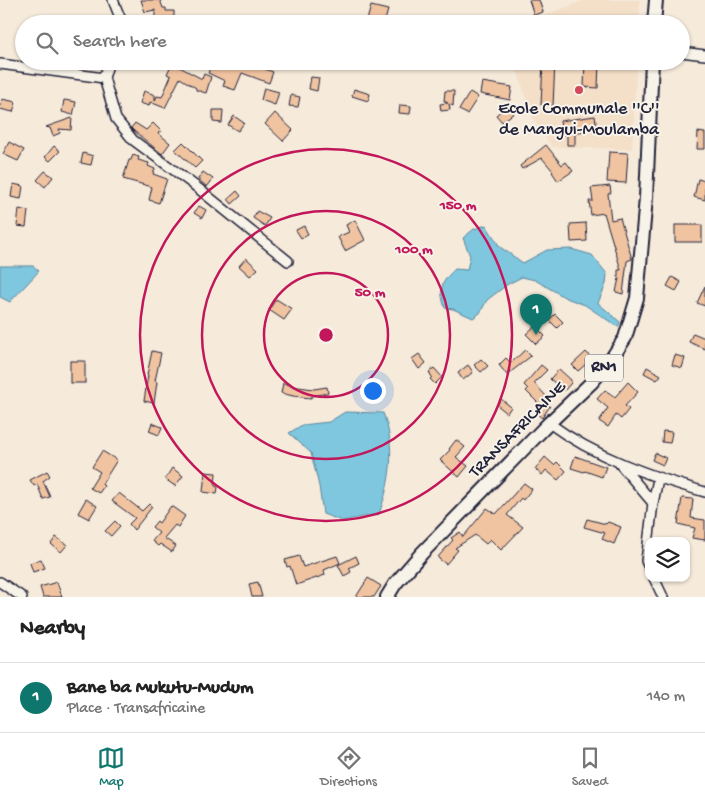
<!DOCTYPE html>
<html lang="en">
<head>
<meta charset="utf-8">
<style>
  :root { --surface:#fff; --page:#f2f2f2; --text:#222; --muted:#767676; --line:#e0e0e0; --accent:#0f766e }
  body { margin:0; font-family:"Gochi Hand",sans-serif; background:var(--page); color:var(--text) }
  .controls { position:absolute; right:15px; bottom:15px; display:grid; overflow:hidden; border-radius:10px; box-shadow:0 1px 4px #0004 }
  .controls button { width:45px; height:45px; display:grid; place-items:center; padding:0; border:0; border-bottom:1px solid var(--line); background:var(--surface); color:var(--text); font:25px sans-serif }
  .you { position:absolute; left:372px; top:390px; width:18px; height:18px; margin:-12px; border:4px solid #fff; border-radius:50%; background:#1a73e8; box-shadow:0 0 0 8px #1a73e833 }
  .badge { display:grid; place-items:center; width:32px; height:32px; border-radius:50%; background:var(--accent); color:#fff; font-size:16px; font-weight:700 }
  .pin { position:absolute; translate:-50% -41px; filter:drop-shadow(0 1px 2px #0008) }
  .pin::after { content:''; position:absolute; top:26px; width:18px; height:15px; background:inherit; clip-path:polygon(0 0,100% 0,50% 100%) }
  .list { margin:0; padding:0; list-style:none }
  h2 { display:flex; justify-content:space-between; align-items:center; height:65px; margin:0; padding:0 20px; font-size:21px }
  h2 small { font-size:16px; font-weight:400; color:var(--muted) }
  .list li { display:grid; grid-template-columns:32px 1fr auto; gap:15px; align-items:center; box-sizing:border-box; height:70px; padding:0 20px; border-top:1px solid var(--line) }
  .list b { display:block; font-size:19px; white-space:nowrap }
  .list p { margin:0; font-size:16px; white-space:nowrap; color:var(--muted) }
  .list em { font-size:16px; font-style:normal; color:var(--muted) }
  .icon { flex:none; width:28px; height:28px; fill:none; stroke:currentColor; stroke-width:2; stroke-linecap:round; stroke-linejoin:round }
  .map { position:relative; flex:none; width:705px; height:597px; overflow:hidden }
  .search { position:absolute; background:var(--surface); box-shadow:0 1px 4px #0004; left:15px; right:15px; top:15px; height:55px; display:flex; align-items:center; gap:12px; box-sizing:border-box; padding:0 18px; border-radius:28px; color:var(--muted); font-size:19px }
  .sheet { height:135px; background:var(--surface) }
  nav { display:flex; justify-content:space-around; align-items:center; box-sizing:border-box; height:70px; border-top:1px solid var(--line); background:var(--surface); font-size:14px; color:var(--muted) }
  nav a { display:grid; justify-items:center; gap:2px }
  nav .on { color:var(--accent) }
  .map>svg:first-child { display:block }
</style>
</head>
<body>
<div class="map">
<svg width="705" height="597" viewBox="0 0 705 597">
  <rect width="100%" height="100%" fill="#f6eada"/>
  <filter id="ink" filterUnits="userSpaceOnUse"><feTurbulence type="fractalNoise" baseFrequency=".02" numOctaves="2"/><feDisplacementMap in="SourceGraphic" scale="10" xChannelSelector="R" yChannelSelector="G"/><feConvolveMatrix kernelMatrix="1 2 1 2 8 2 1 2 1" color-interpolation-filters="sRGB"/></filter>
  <g filter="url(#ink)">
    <g fill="#f4dfc9">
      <path d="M585 0H640L639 24H522Z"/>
      <path d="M514 61H637L632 149 552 147 533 119Z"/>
    </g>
    <g fill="#7ec7df" stroke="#59859d">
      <path d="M486 225 500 247 523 263 547 250 571 249 592 255 607 274 606 284 598 303 620 322 618 327 585 305 566 298 535 280 522 277 508 284 487 300 480 313 473 318 453 309 445 308C439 289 440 283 455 269L467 270 470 256 463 238 474 229Z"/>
      <path d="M0 266H33L39 271 10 302 0 297Z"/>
      <path d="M345 412 383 413C396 446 391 481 379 514L342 521 323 514 319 486 311 453 289 433 302 425 329 422Z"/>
    </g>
    <g fill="#f1c4a1" stroke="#22223b">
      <path d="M141 0H160L163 8H166V11H174V17L166 18V23H155V10L145 12Z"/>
      <path d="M529 0H539L543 12 534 15Z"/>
      <path d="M371 6 388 10 384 24 367 20Z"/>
      <path d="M213 61H243L273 72 269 83 242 73 235 90 223 86 225 81 208 73Z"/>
      <path d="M543 61H555L553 106 541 105Z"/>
      <path d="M585 61H599L598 88 584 87Z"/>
      <path d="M172 63 202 79 204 74 211 77 206 93 196 90V88L180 78 165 108 150 102 149 106 140 103 144 91 155 95V101L157 96 162 97 171 76 167 74Z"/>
      <path d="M311 77 319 78 317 91 309 89Z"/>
      <path d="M482 82 512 87 510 100 480 94Z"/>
      <path d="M264 88 279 92 275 105 261 100Z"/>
      <path d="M354 89 370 94 368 101 352 96Z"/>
      <path d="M445 91H454L453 106 449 104 450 110 441 111 440 104 448 103 444 101Z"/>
      <path d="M470 92 478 97 467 114 459 110Z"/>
      <path d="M291 95 300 97 298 107 289 106Z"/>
      <path d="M2 99 16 102 13 112 0 109Z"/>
      <path d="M64 100 76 102 73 115 62 112Z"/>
      <path d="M400 105 411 106 410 114 399 113Z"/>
      <path d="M508 105 514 113 502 122 496 115Z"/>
      <path d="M213 110H223L222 123 213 122Z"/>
      <path d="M275 113 293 130 283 141 265 124Z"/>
      <path d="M234 116 244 123 238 131 228 125Z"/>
      <path d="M595 116 597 129 575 133V145H567V134L562 135 560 121Z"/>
      <path d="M72 118 71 130 59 129 60 133 53 136 50 128 46 127Z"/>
      <path d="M135 123 146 130 153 123 161 131 158 133 170 143 162 154 134 131 131 128Z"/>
      <path d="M698 132 705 133V149H697Z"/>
      <path d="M9 142 24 150 18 161 3 154Z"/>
      <path d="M183 142 202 161 195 168 175 150Z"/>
      <path d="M546 145 562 165 566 162 573 171 558 181 552 172 553 171 542 158 522 169 520 166Z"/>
      <path d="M54 146 60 151 50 161 45 157Z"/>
      <path d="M609 152 628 153 626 183 607 182Z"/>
      <path d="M83 153 93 156 91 165 81 163Z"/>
      <path d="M133 155 139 157 138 160 149 163 148 166 155 169 153 174 167 179 159 203 149 200 152 187 123 179 129 160H131Z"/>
      <path d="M45 171 53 177 45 187 37 180Z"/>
      <path d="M203 172 213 179 207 187 198 179Z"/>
      <path d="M698 179 705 181V200L694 197Z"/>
      <path d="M13 184 23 186 21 199 11 197Z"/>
      <path d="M610 186 611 193 608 194 611 220 620 218 632 259 627 261 623 294 616 292 619 278H618V270H621L604 213 591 215 589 201H593L591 188Z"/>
      <path d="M237 191 241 196 232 204 228 199Z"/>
      <path d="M199 206 206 210 202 218 194 213Z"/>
      <path d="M19 209 28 211 26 227 17 226Z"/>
      <path d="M257 211 270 218 265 226 253 218Z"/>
      <path d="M355 220 365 240 345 251 338 237 349 232 346 225Z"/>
      <path d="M586 223 587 241 571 242 570 224Z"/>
      <rect x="675" y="225" width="27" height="17"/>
      <path d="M304 226 308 234 301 238 296 230Z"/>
      <path d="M246 258 258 269 250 276 239 266Z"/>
      <path d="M672 277 681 282 676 291 667 286Z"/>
      <path d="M705 286V306L697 303Z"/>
      <path d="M276 299 292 309 284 320 269 310Z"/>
      <path d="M555 314 563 322 557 328 549 320Z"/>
      <path d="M535 326 545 336 536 344 526 334Z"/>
      <path d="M693 333 705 338V349L689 342Z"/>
      <path d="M525 350 531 356 507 375 499 365 506 358 511 363Z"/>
      <path d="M152 351 161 353 155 381 157 382 154 403 144 401 148 375H147Z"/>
      <path d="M586 352 592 359 578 371 572 365Z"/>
      <path d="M419 354 426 363 419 369 412 359Z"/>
      <path d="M675 355 685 358 682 368 672 365Z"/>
      <path d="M481 359 488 366 481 372 474 365Z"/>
      <rect x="70" y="361" width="15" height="22"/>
      <path d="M468 365 473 372 463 380 458 373Z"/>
      <path d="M541 365 547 370 534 383 546 396 543 399 550 406 542 418 536 413 541 406 526 391 528 389 524 385Z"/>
      <path d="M647 367 661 375 657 380 644 373Z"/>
      <path d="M434 368 442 377 435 384 430 379 432 377 429 372Z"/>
      <path d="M559 369 571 380V383L564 391 550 379Z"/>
      <path d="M628 382 638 392 625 406 629 409 621 419 616 415 608 427 599 421 608 408 597 399 605 390 615 397Z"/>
      <path d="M283 383 290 385V386L314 389 327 387 328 393 312 396 311 398 293 396 281 393Z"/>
      <path d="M501 399 511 407 507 413 497 405Z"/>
      <path d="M152 423 162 427 159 435 149 431Z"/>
      <path d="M663 431 672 432 670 443 662 442Z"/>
      <path d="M456 440 465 447 456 457 468 466 459 477 440 460 450 450 449 449Z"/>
      <path d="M102 451 117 460 102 484 104 486 99 493 90 488 100 472 92 467Z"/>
      <path d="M655 453 666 458 663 465 652 460Z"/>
      <path d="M575 456 606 467 602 477 585 471 584 472 571 468Z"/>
      <path d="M545 457 554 465 557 462 566 471 558 480 546 470 542 475 535 469Z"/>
      <path d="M172 468 183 476 175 486 165 479Z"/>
      <path d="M47 471 50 476 43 481 50 497 43 499 37 484 34 486 30 480Z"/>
      <path d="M205 472 216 473 215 486 218 487 217 494 203 492Z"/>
      <path d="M524 483 532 489 523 500 521 498 507 515 523 527 501 550 490 539 486 544 475 535 455 548 458 550 446 564 439 559 438 557 453 540 451 538 460 532 463 537 487 508 496 514Z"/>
      <path d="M119 493 142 511 149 504 152 507 134 530 129 524 135 518 112 501Z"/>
      <path d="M682 498 693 499 691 518 705 520V540L692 538 695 528 678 524Z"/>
      <path d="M86 499 97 506 89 519 78 513Z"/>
      <path d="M171 506 185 516 178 527 175 525 164 538 176 546 172 552 160 544 158 546 152 541 159 533 152 527 157 521 159 523Z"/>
      <path d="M587 519 606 524 608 522 621 527 614 544 602 539 605 533 584 527Z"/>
      <path d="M115 521 120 526 111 536 105 531Z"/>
      <path d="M56 537 67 545 61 552 51 544Z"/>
      <path d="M299 556 303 567 337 556 340 563 324 570 325 575 296 585 290 566 287 567 285 560Z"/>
      <path d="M356 556 359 563 349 568 351 572 344 576 338 565Z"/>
      <path d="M41 559 45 568 33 572 30 563Z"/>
      <path d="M368 578 381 586 374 597H356Z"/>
      <path d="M57 582 62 597H43L40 587Z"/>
      <path d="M258 582 262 597H252L249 584Z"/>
    </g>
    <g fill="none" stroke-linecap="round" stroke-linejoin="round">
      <defs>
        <g id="minor">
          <path d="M113 0 121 20 120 24"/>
          <path d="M681 52 705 55"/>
          <path d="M0 64 104 78 109 61"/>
          <path d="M104 78 116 119 133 140 194 185 288 261"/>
          <path d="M549 423C595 457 650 476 705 492"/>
          <path d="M620 464 653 503"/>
          <path d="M649 567 646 561 653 503 658 479"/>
          <path d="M654 578 663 597"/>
          <path d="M0 582 22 597"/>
        </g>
        <g id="highway">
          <path d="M654 24 656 0"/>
          <path d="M387 597 395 584 422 553 549 423 591 383 610 361 625 338 637 298 646 198 652 61"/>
        </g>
      </defs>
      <use href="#minor" stroke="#22223b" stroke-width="12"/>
      <use href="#highway" stroke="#22223b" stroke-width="16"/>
      <use href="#minor" stroke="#f7f3e8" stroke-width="9"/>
      <use href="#highway" stroke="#f7f3e8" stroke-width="12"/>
    </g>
  </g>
  <g fill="none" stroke="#c2185b" stroke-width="2.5">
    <circle cx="326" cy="335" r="62"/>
    <circle cx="326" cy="335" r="124"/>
    <circle cx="326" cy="335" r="186"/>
  </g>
  <circle fill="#d1495b" stroke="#f7f3e8" stroke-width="2" cx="579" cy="90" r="5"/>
  <g text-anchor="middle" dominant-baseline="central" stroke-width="4" stroke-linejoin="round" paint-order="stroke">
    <rect fill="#f7f3e8" stroke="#62616f" stroke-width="1" x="585" y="354.5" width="38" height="27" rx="4"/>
    <g font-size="16" font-weight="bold" fill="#22223b">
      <text x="604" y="368">RN1</text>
    </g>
    <g font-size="18" fill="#22223b" stroke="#f7f3e8">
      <text x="579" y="109">Ecole Communale ''C''<tspan x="579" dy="21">de Mangui-Moulamba</tspan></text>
    </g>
    <g font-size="18" fill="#22223b" stroke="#f7f3e8">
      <text transform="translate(518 430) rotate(-45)">TRANSAFRICAINE</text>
    </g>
  </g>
  <circle cx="326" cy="335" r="8" fill="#c2185b" stroke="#f7f3e8" stroke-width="2.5"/>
  <g font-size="15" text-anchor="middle" font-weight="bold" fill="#c2185b" stroke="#f7f3e8" stroke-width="4" stroke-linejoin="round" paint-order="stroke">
    <text x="458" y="209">150 m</text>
    <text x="414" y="253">100 m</text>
    <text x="370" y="296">50 m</text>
  </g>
</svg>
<div class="controls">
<button><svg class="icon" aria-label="layers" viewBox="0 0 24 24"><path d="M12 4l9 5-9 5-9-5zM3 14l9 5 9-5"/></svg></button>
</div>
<div class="you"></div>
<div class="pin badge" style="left:536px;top:335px">1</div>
<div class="search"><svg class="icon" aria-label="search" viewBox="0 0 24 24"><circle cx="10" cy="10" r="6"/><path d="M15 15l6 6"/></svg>Search here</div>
</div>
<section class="sheet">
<h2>Nearby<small></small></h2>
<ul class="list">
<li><span class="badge">1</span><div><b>Bane ba Mukutu-Mudum</b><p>Place · Transafricaine</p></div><em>140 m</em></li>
</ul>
</section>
<nav>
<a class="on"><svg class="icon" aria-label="map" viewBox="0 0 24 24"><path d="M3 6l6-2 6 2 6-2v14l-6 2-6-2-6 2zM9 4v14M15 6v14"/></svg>Map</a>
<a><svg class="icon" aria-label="directions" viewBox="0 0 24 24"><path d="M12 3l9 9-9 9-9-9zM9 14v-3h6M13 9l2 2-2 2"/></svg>Directions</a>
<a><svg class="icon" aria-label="saved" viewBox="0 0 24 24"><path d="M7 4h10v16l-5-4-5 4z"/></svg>Saved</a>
</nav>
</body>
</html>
